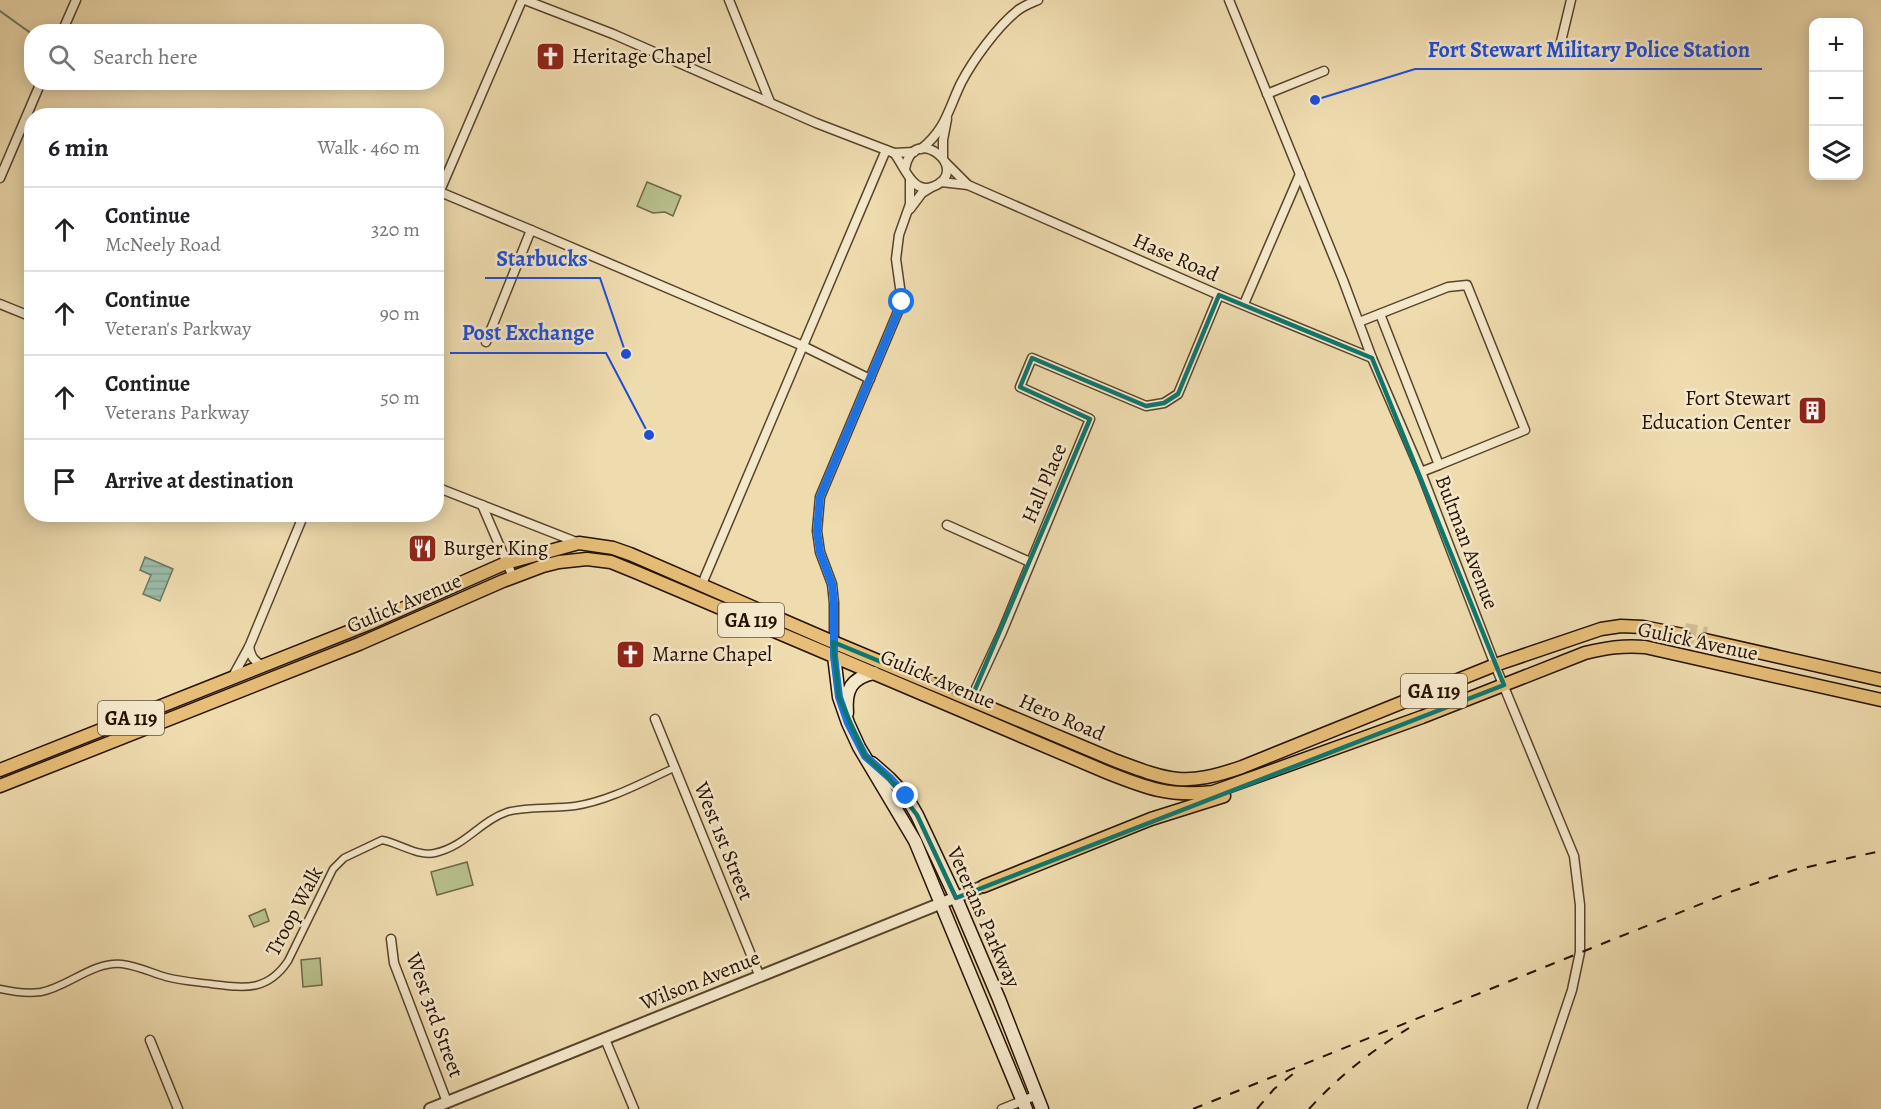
<!DOCTYPE html>
<html lang="en">
<head>
<meta charset="utf-8">
<style>
  :root { --surface:#fff; --page:#f6f6f6; --text:#202124; --muted:#757577; --line:#e0e0e0 }
  body { margin:0; font-family:Alegreya,serif; background:var(--page); color:var(--text) }
  .controls { position:absolute; right:18px; top:18px; display:grid; overflow:hidden; border-radius:12px; box-shadow:0 3px 15px #0003 }
  .controls button { width:54px; height:54px; display:grid; place-items:center; padding:0; border:0; border-bottom:2px solid var(--line); background:var(--surface); color:var(--text); font:30px sans-serif }
  .stop { position:absolute; width:18px; height:18px; margin:-14px; border:4px solid #1a73e8; border-radius:50%; background:#fff }
  .stop.end { background:#1a73e8; border-color:#fff; box-shadow:0 2px 6px #0008 }
  .list { margin:0; padding:0; list-style:none }
  h2 { display:flex; justify-content:space-between; align-items:center; height:78px; margin:0; padding:0 24px; font-size:26px }
  h2 small { font-size:20px; font-weight:400; color:var(--muted) }
  .list li { display:grid; grid-template-columns:39px 1fr auto; gap:18px; align-items:center; box-sizing:border-box; height:84px; padding:0 24px; border-top:2px solid var(--line) }
  .list b { display:block; font-size:22px; white-space:nowrap }
  .list p { margin:0; font-size:20px; white-space:nowrap; color:var(--muted) }
  .list em { font-size:20px; font-style:normal; color:var(--muted) }
  .icon { flex:none; width:33px; height:33px; fill:none; stroke:currentColor; stroke-width:2; stroke-linecap:round; stroke-linejoin:round }
  .map { position:relative; flex:none; width:1881px; height:1109px; overflow:hidden }
  .search { position:absolute; background:var(--surface); box-shadow:0 3px 15px #0003; left:24px; top:24px; width:420px; height:66px; display:flex; align-items:center; gap:15px; box-sizing:border-box; padding:0 21px; border-radius:24px; color:var(--muted); font-size:22px }
  .panel { position:absolute; background:var(--surface); box-shadow:0 3px 15px #0003; left:24px; top:108px; width:420px; height:414px; border-radius:24px }
  .map>svg:first-child { display:block }
</style>
</head>
<body>
<div class="map">
<svg width="1881" height="1109" viewBox="0 0 1881 1109">
  <defs>
    <pattern id="water-rules" width="6" height="5" patternUnits="userSpaceOnUse" patternTransform="scale(1.5)"><rect width="6" height="5" fill="#9abba7"/><path d="M0 2.5h6" fill="none" stroke="#85a08e"/></pattern>
  </defs>
  <rect width="100%" height="100%" fill="#eedbae"/>
  <filter id="stains"><feTurbulence type="fractalNoise" baseFrequency=".00333" numOctaves="4"/><feColorMatrix values="0 0 0 0 .2 0 0 0 0 .09 0 0 0 0 .02 0 0 0 .5 -.17"/></filter>
  <radialGradient id="worn" r=".72"><stop offset=".6" stop-color="#630" stop-opacity="0"/><stop offset="1" stop-color="#630" stop-opacity=".3"/></radialGradient>
  <g fill="#b8c08b" stroke="#6e6846" stroke-width="1.5">
    <path d="M647 182 681 196 673 216 665 212 653 213 637 206Z"/>
    <path d="M467 862 473 885 437 895 431 872Z"/>
    <path d="M265 909 269 921 254 927 249 916Z"/>
    <path d="M320 958 322 985 303 987 301 960Z"/>
  </g>
  <path fill="url(#water-rules)" stroke="#6b7764" stroke-width="1.5" d="M145 557 173 569 160 601 143 594 151 575 140 570Z"/>
  <g fill="none" stroke-linecap="round" stroke-linejoin="round">
    <path stroke="#6b7764" stroke-width="2" d="M0 11 32 34"/>
    <g stroke="#d0bd94" stroke-width="12" stroke-dasharray="12 6" stroke-linecap="butt">
      <path d="M1685 629 1707 633"/>
      <path d="M1682 641 1704 647"/>
    </g>
    <defs>
      <path id="pedestrian" d="M0 989C13 992 27 994 41 992 68 987 93 961 122 964 138 966 152 973 166 977 181 981 196 982 211 984 245 988 267 992 288 961L333 869 344 858 382 840C399 843 418 857 435 853 466 846 480 821 507 812 527 806 554 809 575 806 609 801 643 782 674 768"/>
      <g id="minor">
        <path d="M525 0 613 34 816 123 894 153 914 152"/>
        <path d="M729 0 770 102"/>
        <path d="M1229 0 1343 280 1372 358 1421 472 1495 665 1574 856 1580 905V952L1572 990 1532 1109"/>
        <path d="M62 32 76 0"/>
        <path d="M1559 50 1571 0"/>
        <path d="M1267 94 1324 71"/>
        <path d="M921 149C946 129 948 110 961 83 973 60 997 27 1017 11 1023 6 1031 3 1038 0"/>
        <path d="M894 153C904 165 912 194 932 187 975 171 913 120 905 169"/>
        <path d="M943 157V140L947 119"/>
        <path d="M946 163 968 185"/>
        <path d="M0 178 41 82"/>
        <path d="M941 182 968 185 1219 295 1372 358"/>
        <path d="M440 192 531 230 486 342"/>
        <path d="M436 200 522 0"/>
        <path d="M910 209 922 193 930 188"/>
        <path d="M531 230 803 346 870 379"/>
        <path d="M0 304 32 317"/>
        <path d="M1244 304 1300 174"/>
        <path d="M1380 314 1439 465 1421 472"/>
        <path d="M1359 322 1448 287 1467 285 1525 430 1439 465"/>
        <path d="M436 487 579 543"/>
        <path d="M482 505 513 577"/>
        <path d="M947 525 1030 562"/>
        <path d="M702 584 886 150"/>
        <path d="M834 646V603L832 584 820 552 817 531 820 497 902 302 896 259 899 235 910 204V179"/>
        <path d="M249 647C251 657 254 661 263 666"/>
        <path d="M232 678 249 647 304 514"/>
        <path d="M971 699 1002 632 1090 419 1020 387 1032 358 1146 406 1164 403 1178 394 1219 295"/>
        <path d="M655 719 760 977"/>
        <path d="M391 939 394 963 447 1102"/>
        <path d="M605 1039 634 1109"/>
        <path d="M150 1040 178 1109"/>
        <path d="M1002 1109 1037 1095"/>
      </g>
      <path id="tertiary" d="M430 1109 984 886"/>
      <g id="secondary">
        <path d="M834 656 839 697 848 723 859 747 915 841 1026 1109"/>
        <path d="M847 713C845 690 851 678 874 673"/>
        <path d="M872 763 889 778 906 796 917 815 956 898 999 999 1042 1109"/>
      </g>
      <g id="primary">
        <path d="M1705 640 1881 680"/>
        <path d="M0 770 368 624 506 563 579 543 613 548 630 554 833 642 1114 760C1170 781 1184 787 1242 767L1495 665 1601 629 1621 626 1643 627 1683 635"/>
        <path d="M0 786 359 644 503 581 543 566 559 562 587 559 611 562 638 573 1106 772C1146 788 1169 797 1213 792L1422 717 1585 653C1606 648 1623 645 1645 647L1881 700"/>
        <path d="M984 886 1151 819 1224 796"/>
      </g>
    </defs>
    <use href="#pedestrian" stroke="#57442c" stroke-width="9"/>
    <use href="#minor" stroke="#57442c" stroke-width="11"/>
    <use href="#tertiary" stroke="#57442c" stroke-width="14"/>
    <use href="#secondary" stroke="#251100" stroke-width="15"/>
    <use href="#primary" stroke="#251100" stroke-width="15"/>
    <use href="#pedestrian" stroke="#f4e8ca" stroke-width="6"/>
    <use href="#minor" stroke="#f4e8ca" stroke-width="8"/>
    <use href="#tertiary" stroke="#f4e8ca" stroke-width="10"/>
    <use href="#secondary" stroke="#f4e8ca" stroke-width="12"/>
    <use href="#primary" stroke="#e7be77" stroke-width="12"/>
    <g stroke="#251100" stroke-width="2" stroke-dasharray="10 10" stroke-linecap="butt">
      <path d="M1193 1109 1733 891 1794 870 1881 851"/>
      <path d="M1257 1109 1274 1089 1293 1074"/>
      <path d="M1309 1109C1340 1075 1370 1052 1409 1028"/>
    </g>
  </g>
  <g fill="none" stroke-linecap="round" stroke-linejoin="round">
    <path stroke="#1a73e8" stroke-width="8" d="M902 302 825 485 820 497 817 531 820 552 832 584 834 603V656L839 697 848 723 865 756 890 778 906 796"/>
  </g>
  <path fill="none" stroke="#0f766e" stroke-width="4.5" stroke-linejoin="round" d="M1219 295 1372 358 1504 685 956 898 917 815 889 778 865 756 839 697 833 642 971 699 1090 419 1020 387 1032 358 1146 406 1164 403 1178 394Z"/>
  <defs>
    <symbol id="church-square" viewBox="-11 -11 22 22"><rect x="-9" y="-9" width="18" height="18" rx="4" fill="#8f2418" stroke="#f4e8ca"/><path d="M-1.2-6h2.4v3.5h3.3v2.4h-3.3V6h-2.4V-.1h-3.3v-2.4h3.3Z" fill="#fff"/></symbol>
    <symbol id="building-square" viewBox="-11 -11 22 22"><rect x="-9" y="-9" width="18" height="18" rx="4" fill="#8f2418" stroke="#f4e8ca"/><path d="M-4-6H4V6H1V3H-1V6H-4ZM-2.5-4.3h1.7v1.8h-1.7ZM.8-4.3h1.7v1.8H.8ZM-2.5-1h1.7V.8h-1.7ZM.8-1h1.7V.8H.8Z" fill="#fff"/></symbol>
    <symbol id="restaurant-square" viewBox="-11 -11 22 22"><rect x="-9" y="-9" width="18" height="18" rx="4" fill="#8f2418" stroke="#f4e8ca"/><path d="M-5-6h1v4h1v-4h1v4h1v-4h1v5L-1.5 .5V6h-2V.5L-5-1ZM5-6V6H3V1.5H1.5Q1.5-4 5-6Z" fill="#fff"/></symbol>
  </defs>
  <g fill-rule="evenodd">
    <use href="#church-square" x="534" y="40" width="33" height="33"/>
    <use href="#building-square" x="1796" y="394" width="33" height="33"/>
    <use href="#restaurant-square" x="406" y="532" width="33" height="33"/>
    <use href="#church-square" x="614" y="638" width="33" height="33"/>
  </g>
  <g text-anchor="middle" dominant-baseline="central" stroke-width="5" stroke-linejoin="round" paint-order="stroke">
    <g fill="#f4e8ca" stroke="#63523d" stroke-width="1.5">
      <rect x="718" y="603" width="66" height="34" rx="4.5"/>
      <rect x="1401" y="674" width="66" height="34" rx="4.5"/>
      <rect x="98" y="701" width="66" height="34" rx="4.5"/>
    </g>
    <g font-size="20" font-weight="bold" fill="#251100">
      <text x="751" y="620">GA 119</text>
      <text x="1434" y="691">GA 119</text>
      <text x="131" y="718">GA 119</text>
    </g>
    <g font-size="21" fill="#251100" stroke="#f4e8ca" text-anchor="start">
      <text x="572" y="56">Heritage Chapel</text>
      <text x="1791" y="398" text-anchor="end">Fort Stewart<tspan x="1791" dy="24">Education Center</tspan></text>
      <text x="443" y="548">Burger King</text>
      <text x="652" y="654">Marne Chapel</text>
    </g>
    <g font-size="21" fill="#251100" stroke="#f4e8ca">
      <text transform="translate(1176 257) rotate(24)">Hase Road</text>
      <text transform="translate(1044 483) rotate(-67)">Hall Place</text>
      <text transform="translate(1467 542) rotate(69)">Bultman Avenue</text>
      <text transform="translate(404 603) rotate(-23)">Gulick Avenue</text>
      <text transform="translate(1698 641) rotate(12)">Gulick Avenue</text>
      <text transform="translate(938 679) rotate(23)">Gulick Avenue</text>
      <text transform="translate(1062 717) rotate(23)">Hero Road</text>
      <text transform="translate(724 841) rotate(68)">West 1st Street</text>
      <text transform="translate(294 911) rotate(-62)">Troop Walk</text>
      <text transform="translate(984 917) rotate(66)">Veterans Parkway</text>
      <text transform="translate(700 980) rotate(-22)">Wilson Avenue</text>
      <text transform="translate(435 1015) rotate(70)">West 3rd Street</text>
    </g>
  </g>
  <path fill="none" stroke="#1d4ed8" stroke-width="2" d="M1315 100L1415 69H1762M626 354L600 278H485M649 435L606 353H450"/>
  <g fill="#1d4ed8" stroke="#f4e8ca" stroke-width="2">
    <circle cx="1315" cy="100" r="6"/>
    <circle cx="626" cy="354" r="6"/>
    <circle cx="649" cy="435" r="6"/>
  </g>
  <g font-size="22" text-anchor="middle" font-weight="bold" fill="#1d4ed8" stroke="#f4e8ca" stroke-width="5" stroke-linejoin="round" paint-order="stroke">
    <text x="1589" y="57">Fort Stewart Military Police Station</text>
    <text x="542" y="266">Starbucks</text>
    <text x="528" y="340">Post Exchange</text>
  </g>
  <rect width="100%" height="100%" filter="url(#stains)"/>
  <rect width="100%" height="100%" fill="url(#worn)"/>
</svg>
<div class="controls">
<button>+</button>
<button>−</button>
<button><svg class="icon" aria-label="layers" viewBox="0 0 24 24"><path d="M12 4l9 5-9 5-9-5zM3 14l9 5 9-5"/></svg></button>
</div>
<div class="stop" style="left:902px;top:302px"></div>
<div class="stop end" style="left:906px;top:796px"></div>
<div class="search"><svg class="icon" aria-label="search" viewBox="0 0 24 24"><circle cx="10" cy="10" r="6"/><path d="M15 15l6 6"/></svg>Search here</div>
<section class="panel">
<h2>6 min<small>Walk · 460 m</small></h2>
<ul class="list">
<li><svg class="icon" aria-label="ahead" viewBox="0 0 24 24"><path d="M12 20V5M6 11l6-6 6 6"/></svg><div><b>Continue</b><p>McNeely Road</p></div><em>320 m</em></li>
<li><svg class="icon" aria-label="ahead" viewBox="0 0 24 24"><path d="M12 20V5M6 11l6-6 6 6"/></svg><div><b>Continue</b><p>Veteran's Parkway</p></div><em>90 m</em></li>
<li><svg class="icon" aria-label="ahead" viewBox="0 0 24 24"><path d="M12 20V5M6 11l6-6 6 6"/></svg><div><b>Continue</b><p>Veterans Parkway</p></div><em>50 m</em></li>
<li><svg class="icon" aria-label="arrive" viewBox="0 0 24 24"><path d="M6 21V4h12l-3 4 3 4H6"/></svg><div><b>Arrive at destination</b></div></li>
</ul>
</section>
</div>
</body>
</html>
